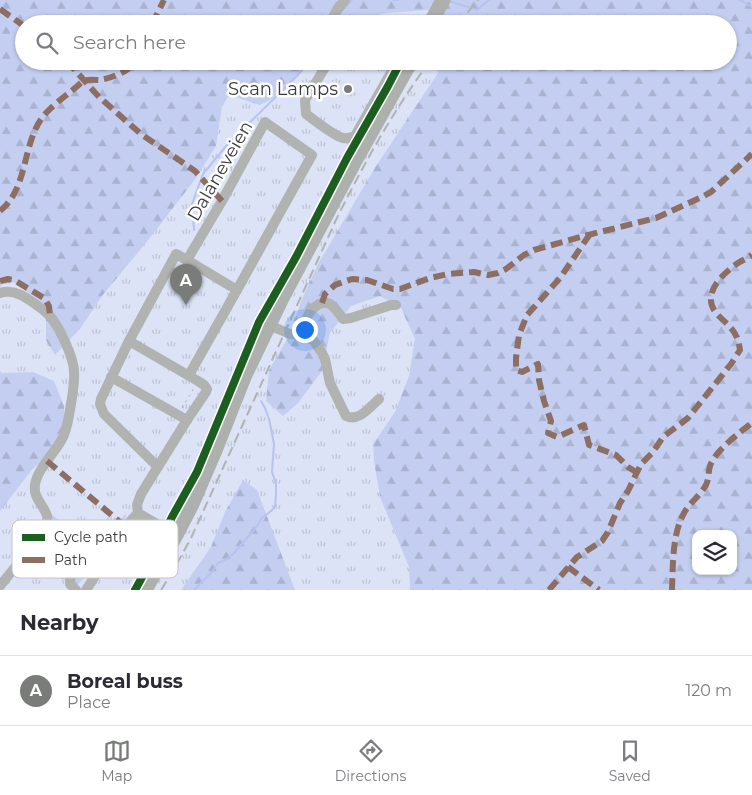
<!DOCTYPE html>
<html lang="en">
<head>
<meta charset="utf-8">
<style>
  :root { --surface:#fff; --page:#f7f7f7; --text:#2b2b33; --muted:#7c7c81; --line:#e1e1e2; --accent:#797c79 }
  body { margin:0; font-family:Montserrat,sans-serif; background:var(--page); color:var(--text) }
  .controls { position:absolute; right:15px; bottom:15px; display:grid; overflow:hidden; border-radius:10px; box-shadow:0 1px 4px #0004 }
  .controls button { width:45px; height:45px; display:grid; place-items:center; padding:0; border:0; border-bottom:1px solid var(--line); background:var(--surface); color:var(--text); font:25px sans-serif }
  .you { position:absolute; left:304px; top:329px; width:18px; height:18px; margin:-12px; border:4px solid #fff; border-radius:50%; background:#1a73e8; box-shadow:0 0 0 8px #1a73e833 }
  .badge { display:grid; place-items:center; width:32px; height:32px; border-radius:50%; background:var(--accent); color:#fff; font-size:16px; font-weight:700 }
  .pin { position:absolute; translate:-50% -41px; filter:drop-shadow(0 1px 2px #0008) }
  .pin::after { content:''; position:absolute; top:26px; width:18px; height:15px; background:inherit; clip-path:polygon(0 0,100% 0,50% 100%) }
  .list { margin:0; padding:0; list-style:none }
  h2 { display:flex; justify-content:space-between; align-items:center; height:65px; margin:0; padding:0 20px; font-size:21px }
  h2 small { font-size:16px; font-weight:400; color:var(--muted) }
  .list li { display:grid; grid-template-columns:32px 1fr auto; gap:15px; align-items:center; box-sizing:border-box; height:70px; padding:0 20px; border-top:1px solid var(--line) }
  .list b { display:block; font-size:19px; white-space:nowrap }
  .list p { margin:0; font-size:16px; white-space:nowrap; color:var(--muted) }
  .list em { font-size:16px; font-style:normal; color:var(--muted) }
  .icon { flex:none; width:28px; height:28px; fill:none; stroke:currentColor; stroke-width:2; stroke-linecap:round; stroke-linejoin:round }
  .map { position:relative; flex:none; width:752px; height:590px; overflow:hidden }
  .search { position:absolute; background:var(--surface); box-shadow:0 1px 4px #0004; left:15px; right:15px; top:15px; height:55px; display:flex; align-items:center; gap:12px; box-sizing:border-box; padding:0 18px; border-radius:28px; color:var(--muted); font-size:19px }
  .sheet { height:135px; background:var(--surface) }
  nav { display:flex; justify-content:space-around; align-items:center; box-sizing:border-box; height:70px; border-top:1px solid var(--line); background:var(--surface); font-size:14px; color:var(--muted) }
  nav a { display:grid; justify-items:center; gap:2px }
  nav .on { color:var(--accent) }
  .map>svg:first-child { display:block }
</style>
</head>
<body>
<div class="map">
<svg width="752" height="590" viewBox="0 0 752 590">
  <defs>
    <pattern id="grass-tufts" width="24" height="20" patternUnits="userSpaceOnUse" patternTransform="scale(1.25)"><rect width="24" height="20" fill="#dce3f7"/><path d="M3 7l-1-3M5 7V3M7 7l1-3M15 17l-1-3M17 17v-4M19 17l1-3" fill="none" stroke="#bec4d4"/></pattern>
    <pattern id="forest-firs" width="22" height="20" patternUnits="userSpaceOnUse" patternTransform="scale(1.25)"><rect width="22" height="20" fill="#c4cef1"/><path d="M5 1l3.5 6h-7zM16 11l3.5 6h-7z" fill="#a9b2cf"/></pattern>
  </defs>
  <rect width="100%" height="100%" fill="#f0f5f0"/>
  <path fill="url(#grass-tufts)" fill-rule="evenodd" d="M0 0H752V590H0ZM24 24H728V61H24ZM696 534H733V571H696Z"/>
  <g fill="url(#forest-firs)" fill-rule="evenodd">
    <path d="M0 0H752V590H410L409 567 380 497 374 461 373 444 395 412 409 376 415 339 401 308 380 296 351 306 330 333 322 371 298 403 283 416 266 401 269 370 289 336 302 299 318 264 376 166 438 73 444 61H728V24H451L449 17 427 10 388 13 354 19 347 24H24V61H311L281 94 260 105 229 95 222 107 216 146 196 178 149 239 102 296 80 329 55 355 46 340V306L14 282 2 284 0 288ZM696 534H733V571H696Z"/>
    <path d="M0 371 2 373 33 372 54 381 64 406V439L31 471 0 511Z"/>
    <path d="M243 480 257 490 295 590H181L211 547 225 512Z"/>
    <path d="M126 513 124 528 97 566 76 586 43 569 29 558 40 531 51 514 64 524 85 547 101 541Z"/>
  </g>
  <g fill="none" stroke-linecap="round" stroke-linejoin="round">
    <g stroke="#b7c2f0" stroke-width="2">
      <path d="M394 0H398"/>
      <path d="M740 0 752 7"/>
      <path d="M449 1 477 10 489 0"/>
      <path d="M337 20 342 11 352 0"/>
      <path d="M194 230 192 204 203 174 227 145 298 75 310 61"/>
      <path d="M194 590 212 572 218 563 227 559 234 553 254 530 262 518 271 511 275 507 276 494V484L272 472 274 444 269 419 265 408 261 401"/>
    </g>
    <path stroke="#b4b6b4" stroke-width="1" stroke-dasharray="2.5 4" stroke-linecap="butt" d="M182 408 194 388"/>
    <g stroke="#b1b3b1" stroke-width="10">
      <path d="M332 24C332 15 339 7 345 0"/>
      <path d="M329 61 305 100 306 114C314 120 334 136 343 138 348 139 351 137 355 136L393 69 392 65 386 61"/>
      <path d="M187 260 237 290 189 375"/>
      <path d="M0 293C14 288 27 298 38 306 42 309 46 312 50 316 59 327 74 357 74 372 75 384 72 397 70 410 68 420 67 430 62 439 55 453 37 469 35 485 33 498 44 505 47 516 48 523 45 532 45 539"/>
      <path d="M269 325 290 334 304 335 314 341 322 353 325 359 330 383 346 416C359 422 370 407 379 399"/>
      <path d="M304 335C304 322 307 311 319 304 323 302 326 302 330 304 335 307 339 314 343 319L351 318 391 305H396"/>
      <path d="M129 341 198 381 204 385 207 389 206 392 187 420 141 494 137 505 138 513 176 535"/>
      <path d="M111 377 187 420"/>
      <path d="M158 467 104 414 100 404 101 399 129 341 176 254 187 260 222 201 265 122 312 155 237 290"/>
      <path d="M0 586 32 546C41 539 47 538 57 544L97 574"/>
      <path d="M76 590 70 584C70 571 75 571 85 566"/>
      <path d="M86 590C104 564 116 535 138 513"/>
    </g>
    <g stroke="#adb0ad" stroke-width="15">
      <path d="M430 24 443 0"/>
      <path d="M145 590 176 535 192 504 216 448 244 377 282 298 356 159 411 61"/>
    </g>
    <g stroke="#b0b3b0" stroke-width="2" stroke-dasharray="10 5" stroke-linecap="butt">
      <path d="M458 24 478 0"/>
      <path d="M161 590 173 571 191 538 336 220C363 165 393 111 430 61"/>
    </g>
    <g stroke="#8d6e63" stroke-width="6" stroke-dasharray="12 6" stroke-linecap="butt">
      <path d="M0 9 24 26"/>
      <path d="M152 24 164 0"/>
      <path d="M67 61 99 97 141 134 195 171 222 201"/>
      <path d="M0 211C30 187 21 140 46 113 55 103 66 96 75 88 78 86 81 82 84 81 88 79 95 80 99 80 112 78 128 72 136 61"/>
      <path d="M590 234 560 278 527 315 519 335 516 358V370L522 372 538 364 539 380 544 401 551 421 548 433 557 437 584 425 589 445 616 455 628 467 636 472"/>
      <path d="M0 281 8 279 14 280 44 298 49 306 50 316"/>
      <path d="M322 303 325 294 335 285 352 279 367 280 393 289H400L430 278 448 274 474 272 488 275 498 273 506 269 524 255 534 250 584 236 656 218 702 197 711 192 752 154"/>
      <path d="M47 461 126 527"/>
      <path d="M568 567 599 590"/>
      <path d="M549 590 577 557 602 541 608 532 620 503 628 491 641 464 653 452 663 437 688 418 731 364 740 350C737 329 730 328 717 314 700 295 722 274 738 263 743 260 748 258 752 255"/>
      <path d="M672 590C673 566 672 536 683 515 688 504 700 496 706 485 709 479 708 473 710 466 715 451 739 433 752 423"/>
    </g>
    <defs>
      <path id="cycleway" d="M135 590 145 572 172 517 197 472 259 322 296 257 347 158 388 86 401 61"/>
    </defs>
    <use href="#cycleway" stroke="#fff" stroke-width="11"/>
    <use href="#cycleway" stroke="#1b5e20" stroke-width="8"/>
  </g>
  <circle fill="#797c79" stroke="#fff" stroke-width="2" cx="348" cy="89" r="5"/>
  <g text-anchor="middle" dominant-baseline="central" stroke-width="5" stroke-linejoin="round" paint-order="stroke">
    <g font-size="18" fill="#393b39" stroke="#fff" text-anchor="end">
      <text x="338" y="89">Scan Lamps</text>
    </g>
    <g font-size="18" fill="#393b39" stroke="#fff">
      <text transform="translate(220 171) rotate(-60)">Dalaneveien</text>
    </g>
  </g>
  <rect x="12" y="520" width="166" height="58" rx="8" fill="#fff" stroke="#c4c4c4" stroke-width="1"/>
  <rect x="22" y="534" width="23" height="7" fill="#1b5e20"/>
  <rect x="22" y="557" width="23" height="6" fill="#8d6e63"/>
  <g font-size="14" fill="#393b39">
    <text x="54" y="542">Cycle path</text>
    <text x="54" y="565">Path</text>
  </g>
</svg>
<div class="controls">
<button><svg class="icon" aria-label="layers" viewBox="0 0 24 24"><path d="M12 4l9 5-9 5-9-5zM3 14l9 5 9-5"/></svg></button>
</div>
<div class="you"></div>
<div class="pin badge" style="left:186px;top:305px">A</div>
<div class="search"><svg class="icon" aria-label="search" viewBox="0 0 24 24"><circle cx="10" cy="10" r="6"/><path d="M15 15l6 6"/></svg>Search here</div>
</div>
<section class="sheet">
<h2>Nearby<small></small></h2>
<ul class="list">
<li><span class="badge">A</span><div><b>Boreal buss</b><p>Place</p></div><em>120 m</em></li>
</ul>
</section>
<nav>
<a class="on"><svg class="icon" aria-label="map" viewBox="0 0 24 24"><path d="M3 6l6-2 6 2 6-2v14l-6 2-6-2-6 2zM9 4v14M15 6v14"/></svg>Map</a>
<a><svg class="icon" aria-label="directions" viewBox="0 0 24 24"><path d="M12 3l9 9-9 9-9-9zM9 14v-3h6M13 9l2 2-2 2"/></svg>Directions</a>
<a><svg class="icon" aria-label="saved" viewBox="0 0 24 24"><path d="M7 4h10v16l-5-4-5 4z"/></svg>Saved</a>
</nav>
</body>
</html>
